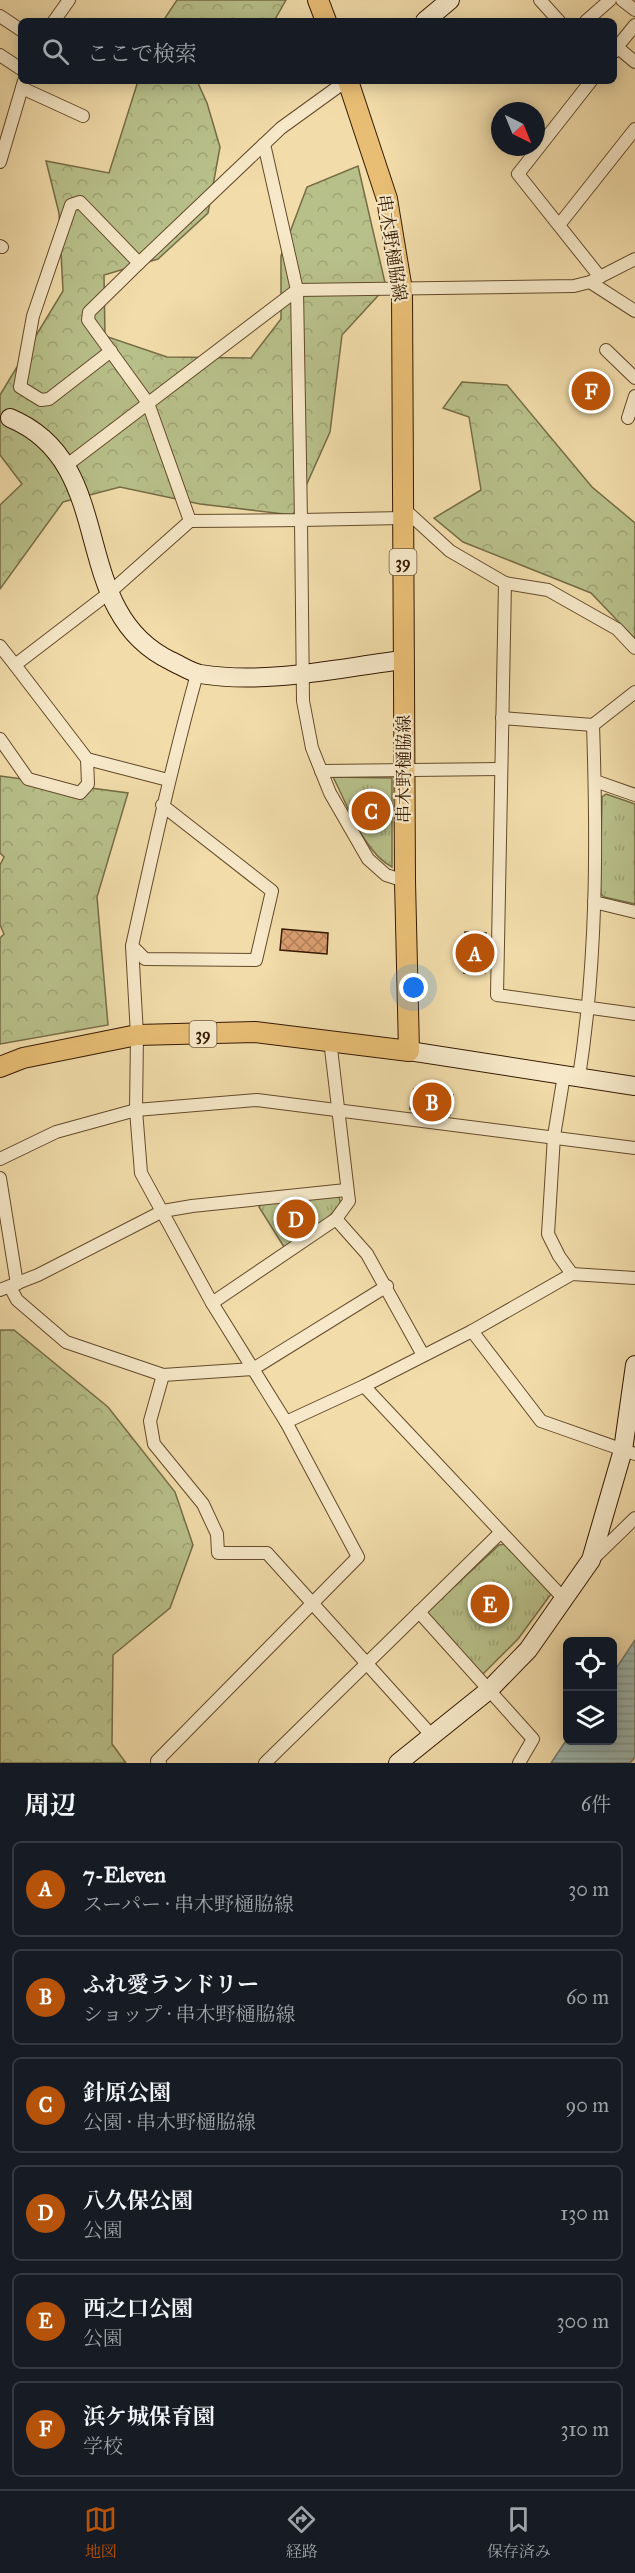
<!DOCTYPE html>
<html lang="ja">
<head>
<meta charset="utf-8">
<style>
  :root { --surface:#171b24; --page:#242831; --text:#f1f3f6; --muted:#9ea1a6; --line:#363941; --accent:#b45309 }
  body { margin:0; font-family:"IM FELL Great Primer","Noto Serif JP",serif; background:var(--page); color:var(--text) }
  .controls { position:absolute; right:18px; bottom:18px; display:grid; overflow:hidden; border-radius:9px; box-shadow:0 3px 15px #0003 }
  .controls button { width:54px; height:54px; display:grid; place-items:center; padding:0; border:0; border-bottom:2px solid var(--line); background:var(--surface); color:var(--text); font:30px sans-serif }
  .compass { position:absolute; left:491px; top:102px; width:54px; height:54px; border-radius:50%; background:var(--surface); box-shadow:0 3px 15px #0003; rotate:137deg }
  .you { position:absolute; left:414px; top:988px; width:21px; height:21px; margin:-15px; border:4px solid #fff; border-radius:50%; background:#1a73e8; box-shadow:0 0 0 9px #1a73e833 }
  .badge { display:grid; place-items:center; width:39px; height:39px; border-radius:50%; background:var(--accent); color:#fff; font-size:20px; font-weight:700 }
  .pin { position:absolute; translate:-50% -50%; border:3px solid #fff; box-shadow:0 2px 6px #0006 }
  .list { margin:0; padding:0; list-style:none }
  h2 { display:flex; justify-content:space-between; align-items:center; height:78px; margin:0; padding:0 24px; font-size:26px }
  h2 small { font-size:20px; font-weight:400; color:var(--muted) }
  .list li { display:grid; grid-template-columns:39px 1fr auto; gap:18px; align-items:center; box-sizing:border-box; height:96px; margin:0 12px 12px; padding:0 12px; border:2px solid var(--line); border-radius:9px }
  .list b { display:block; font-size:22px; white-space:nowrap }
  .list p { margin:0; font-size:20px; white-space:nowrap; color:var(--muted) }
  .list em { font-size:20px; font-style:normal; color:var(--muted) }
  .icon { flex:none; width:33px; height:33px; fill:none; stroke:currentColor; stroke-width:2; stroke-linecap:round; stroke-linejoin:round }
  .map { position:relative; flex:none; width:635px; height:1763px; overflow:hidden }
  .search { position:absolute; background:var(--surface); box-shadow:0 3px 15px #0003; left:18px; right:18px; top:18px; height:66px; display:flex; align-items:center; gap:15px; box-sizing:border-box; padding:0 21px; border-radius:9px; color:var(--muted); font-size:22px }
  .sheet { height:726px; background:var(--surface) }
  nav { display:flex; justify-content:space-around; align-items:center; box-sizing:border-box; height:84px; border-top:2px solid var(--line); background:var(--surface); font-size:16px; color:var(--muted) }
  nav a { display:grid; justify-items:center; gap:3px }
  nav .on { color:var(--accent) }
  .map>svg:first-child { display:block }
</style>
</head>
<body>
<div class="map">
<svg width="635" height="1763" viewBox="0 0 635 1763">
  <defs>
    <pattern id="forest-crowns" width="20" height="18" patternUnits="userSpaceOnUse" patternTransform="scale(1.5)"><rect width="20" height="18" fill="#b8c08a"/><path d="M2 6a3 3 0 1 1 6 0M12 15a3 3 0 1 1 6 0" fill="none" stroke="#9fa475"/></pattern>
    <pattern id="park-tufts" width="24" height="20" patternUnits="userSpaceOnUse" patternTransform="scale(1.5)"><rect width="24" height="20" fill="#b8c08a"/><path d="M3 7l-1-3M5 7V3M7 7l1-3M15 17l-1-3M17 17v-4M19 17l1-3" fill="none" stroke="#9fa475"/></pattern>
    <pattern id="water-rules" width="6" height="5" patternUnits="userSpaceOnUse" patternTransform="scale(1.5)"><rect width="6" height="5" fill="#9eb9b2"/><path d="M0 2.5h6" fill="none" stroke="#899e97"/></pattern>
    <pattern id="building-cross-hatch" width="8" height="8" patternUnits="userSpaceOnUse" patternTransform="scale(1.5)"><rect width="8" height="8" fill="#da9e70"/><path d="M0 0l8 8M0 8l8-8" fill="none" stroke="#b2805a"/></pattern>
  </defs>
  <rect width="100%" height="100%" fill="#f1dcaa"/>
  <filter id="stains"><feTurbulence type="fractalNoise" baseFrequency=".00333" numOctaves="4"/><feColorMatrix values="0 0 0 0 .2 0 0 0 0 .09 0 0 0 0 .02 0 0 0 .5 -.17"/></filter>
  <radialGradient id="worn" r=".72"><stop offset=".6" stop-color="#630" stop-opacity="0"/><stop offset="1" stop-color="#630" stop-opacity=".3"/></radialGradient>
  <g fill="url(#forest-crowns)" stroke="#766c45" stroke-width="1.5">
    <path d="M177 0H286L274 21H163Z"/>
    <path d="M138 81H197L207 103 220 147 208 213 158 259 104 275 105 336 167 357 251 358 281 319V256L307 187 358 166 386 287 342 335 330 432 293 515 200 504 120 487 63 502 0 589V505L22 484 0 455V395L63 291 59 213 46 161 109 173Z"/>
    <path d="M462 382 507 385 592 487 635 523V639L591 593 463 542 434 518 481 490 469 417 443 408Z"/>
    <path d="M0 776 128 793 97 897 108 1025 0 1044V938L4 934 0 925V865L4 857 0 853Z"/>
    <path d="M0 1330H14L108 1407 175 1492 193 1545 170 1608 113 1655 112 1744 126 1763H0Z"/>
  </g>
  <g fill="url(#park-tufts)" stroke="#766c45" stroke-width="1.5">
    <path d="M333 777 392 778V867C364 853 347 804 333 777Z"/>
    <path d="M606 794 635 804V904L604 897 600 893 602 797Z"/>
    <path d="M338 1194 341 1204 315 1231 289 1247H284L259 1207 263 1202Z"/>
    <path d="M505 1544 551 1594 518 1639 482 1675 426 1613 499 1545Z"/>
  </g>
  <path fill="url(#water-rules)" stroke="#74796b" stroke-width="1.5" d="M635 1640V1757L630 1763H551L567 1739 612 1740 613 1673Z"/>
  <g fill="url(#building-cross-hatch)" stroke="#351900" stroke-width="1.5">
    <path d="M282 929 328 933 327 954 280 950Z"/>
    <path d="M465 932 486 933 485 973H464Z"/>
    <path d="M414 1089 453 1095 450 1115 410 1109Z"/>
  </g>
  <g fill="none" stroke-linecap="round" stroke-linejoin="round">
    <defs>
      <g id="street">
        <path d="M540 0 559 21"/>
        <path d="M622 0 635 10"/>
        <path d="M0 16 21 30"/>
        <path d="M54 21 69 0"/>
        <path d="M586 21 610 0"/>
        <path d="M617 47 635 25"/>
        <path d="M614 52 617 47 635 62"/>
        <path d="M0 55 21 69"/>
        <path d="M591 81 518 174 600 277"/>
        <path d="M22 88 83 116"/>
        <path d="M264 144 297 290 574 286 590 282 635 259"/>
        <path d="M0 162 24 81"/>
        <path d="M559 225 635 129"/>
        <path d="M0 246 2 247"/>
        <path d="M139 263 89 312 88 320 148 403 190 521"/>
        <path d="M590 282 635 311"/>
        <path d="M606 350 635 378"/>
        <path d="M111 351 49 399 41 400 20 387 33 316 71 205 80 202 139 263 281 128 346 81"/>
        <path d="M628 418 635 396"/>
        <path d="M67 465 297 290"/>
        <path d="M403 508 450 551 505 583 548 590 617 629 635 648"/>
        <path d="M403 518 301 520 303 701 312 748 330 793 368 859 386 875 405 881"/>
        <path d="M505 583 497 995 635 1014"/>
        <path d="M0 646 15 665"/>
        <path d="M502 718 593 725 635 692"/>
        <path d="M0 739 28 779 80 793 88 784 87 759"/>
        <path d="M321 771 501 769"/>
        <path d="M168 780 87 759 15 665 109 593 190 521 301 520 297 290"/>
        <path d="M595 781 635 795"/>
        <path d="M162 805 272 891 256 960 145 959 132 946C152 855 172 764 197 674"/>
        <path d="M594 902 635 912"/>
        <path d="M132 946 137 1035 136 1110 141 1173 212 1303 286 1422 364 1386 472 1331 572 1274 635 1278"/>
        <path d="M564 1075 554 1136 548 1234 559 1256 572 1274"/>
        <path d="M579 1077C597 961 597 843 593 725"/>
        <path d="M0 1159 56 1132 136 1110 257 1100 635 1148"/>
        <path d="M0 1178 17 1284"/>
        <path d="M336 1219 367 1254 423 1355"/>
        <path d="M10 1287 17 1300 66 1342 163 1375 253 1369 387 1286"/>
        <path d="M0 1290 38 1275 163 1211 192 1206 346 1190"/>
        <path d="M212 1303 336 1219 349 1201 330 1040"/>
        <path d="M472 1331 541 1421 635 1454"/>
        <path d="M163 1375 150 1421 154 1444 203 1504 217 1534 218 1553H267L433 1737"/>
        <path d="M364 1386 565 1600"/>
        <path d="M593 1559 635 1518"/>
        <path d="M419 1612 533 1739 519 1763"/>
        <path d="M160 1763 157 1761 358 1557 286 1422"/>
        <path d="M265 1763 501 1532"/>
      </g>
      <g id="secondary">
        <path d="M425 21 450 0"/>
        <path d="M10 418C121 464 65 610 171 661 180 665 190 672 200 674 266 685 338 668 403 660"/>
        <path d="M409 1051 635 1086"/>
        <path d="M398 1763 489 1690 528 1650 591 1560 623 1450 635 1365"/>
      </g>
      <g id="primary">
        <path d="M318 0 326 21"/>
        <path d="M0 1067 23 1058 137 1035 255 1032 409 1051 405 881 402 290 387 199 348 81"/>
      </g>
    </defs>
    <use href="#street" stroke="#644a2a" stroke-width="14"/>
    <use href="#secondary" stroke="#351900" stroke-width="20"/>
    <use href="#primary" stroke="#351900" stroke-width="22"/>
    <use href="#street" stroke="#f6e8c8" stroke-width="12"/>
    <use href="#secondary" stroke="#f6e8c8" stroke-width="18"/>
    <use href="#primary" stroke="#e8be75" stroke-width="20"/>
  </g>
  <g text-anchor="middle" dominant-baseline="central" stroke-width="4.5" stroke-linejoin="round" paint-order="stroke">
    <g fill="#f6e8c8" stroke="#6f573c" stroke-width="1.5">
      <rect x="389.5" y="549" width="27" height="26" rx="4.5"/>
      <rect x="189.5" y="1021" width="27" height="26" rx="4.5"/>
    </g>
    <g font-size="16" font-weight="bold" fill="#351900">
      <text x="403" y="562">39</text>
      <text x="203" y="1034">39</text>
    </g>
    <g font-size="18" fill="#351900" stroke="#f6e8c8">
      <text transform="translate(392 248) rotate(81)">串木野樋脇線</text>
      <text transform="translate(404 769) rotate(-90)">串木野樋脇線</text>
    </g>
  </g>
  <rect width="100%" height="100%" filter="url(#stains)"/>
  <rect width="100%" height="100%" fill="url(#worn)"/>
</svg>
<div class="controls">
<button><svg class="icon" aria-label="locate" viewBox="0 0 24 24"><circle cx="12" cy="12" r="6"/><path d="M12 2v4M12 18v4M2 12h4M18 12h4"/></svg></button>
<button><svg class="icon" aria-label="layers" viewBox="0 0 24 24"><path d="M12 4l9 5-9 5-9-5zM3 14l9 5 9-5"/></svg></button>
</div>
<svg class="compass" viewBox="-18 -18 36 36"><path d="M0-13l5 13h-10z" fill="#e53935"/><path d="M0 13l5-13h-10z" fill="#9ea1a6"/></svg>
<div class="you"></div>
<div class="pin badge" style="left:475px;top:953px">A</div>
<div class="pin badge" style="left:432px;top:1102px">B</div>
<div class="pin badge" style="left:371px;top:811px">C</div>
<div class="pin badge" style="left:296px;top:1219px">D</div>
<div class="pin badge" style="left:490px;top:1604px">E</div>
<div class="pin badge" style="left:591px;top:391px">F</div>
<div class="search"><svg class="icon" aria-label="search" viewBox="0 0 24 24"><circle cx="10" cy="10" r="6"/><path d="M15 15l6 6"/></svg>ここで検索</div>
</div>
<section class="sheet">
<h2>周辺<small>6件</small></h2>
<ul class="list">
<li><span class="badge">A</span><div><b>7-Eleven</b><p>スーパー · 串木野樋脇線</p></div><em>30 m</em></li>
<li><span class="badge">B</span><div><b>ふれ愛ランドリー</b><p>ショップ · 串木野樋脇線</p></div><em>60 m</em></li>
<li><span class="badge">C</span><div><b>針原公園</b><p>公園 · 串木野樋脇線</p></div><em>90 m</em></li>
<li><span class="badge">D</span><div><b>八久保公園</b><p>公園</p></div><em>130 m</em></li>
<li><span class="badge">E</span><div><b>西之口公園</b><p>公園</p></div><em>300 m</em></li>
<li><span class="badge">F</span><div><b>浜ケ城保育園</b><p>学校</p></div><em>310 m</em></li>
</ul>
</section>
<nav>
<a class="on"><svg class="icon" aria-label="map" viewBox="0 0 24 24"><path d="M3 6l6-2 6 2 6-2v14l-6 2-6-2-6 2zM9 4v14M15 6v14"/></svg>地図</a>
<a><svg class="icon" aria-label="directions" viewBox="0 0 24 24"><path d="M12 3l9 9-9 9-9-9zM9 14v-3h6M13 9l2 2-2 2"/></svg>経路</a>
<a><svg class="icon" aria-label="saved" viewBox="0 0 24 24"><path d="M7 4h10v16l-5-4-5 4z"/></svg>保存済み</a>
</nav>
</body>
</html>
